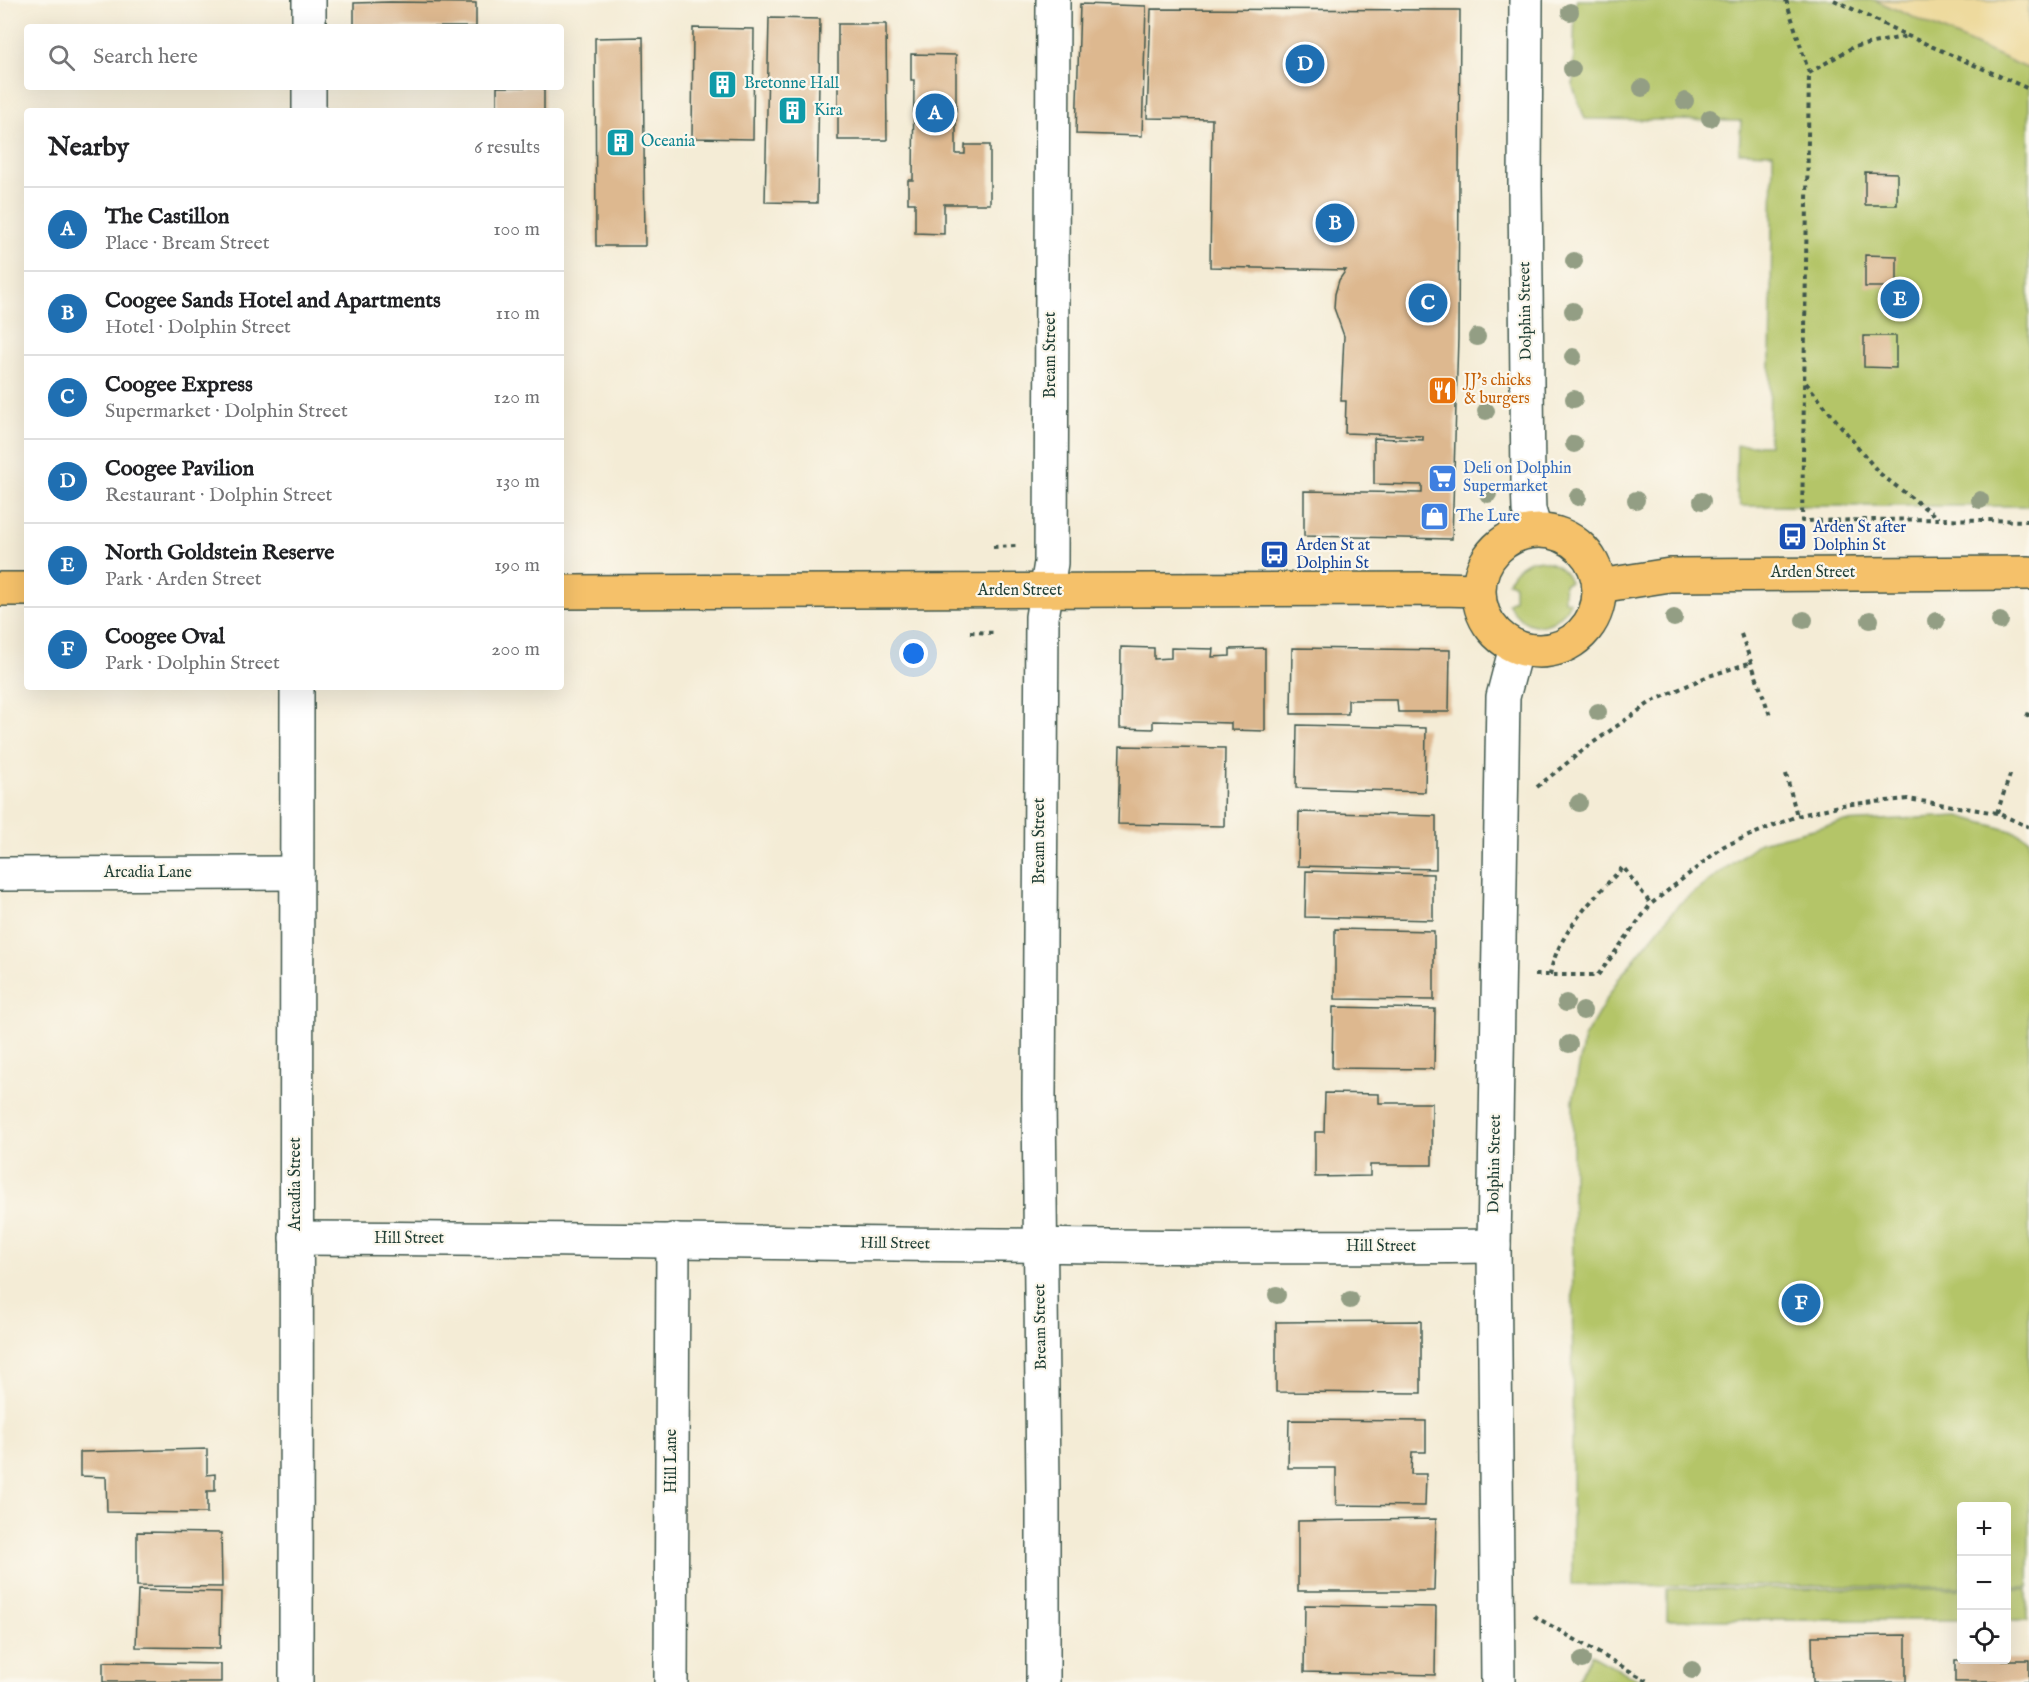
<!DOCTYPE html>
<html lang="en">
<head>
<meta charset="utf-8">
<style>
  :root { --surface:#fff; --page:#f2f2f2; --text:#202124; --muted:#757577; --line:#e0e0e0; --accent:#1f6fb2 }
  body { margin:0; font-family:"IM FELL English",serif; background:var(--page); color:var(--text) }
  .controls { position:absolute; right:18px; bottom:18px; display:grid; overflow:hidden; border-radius:6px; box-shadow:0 6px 24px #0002 }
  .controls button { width:54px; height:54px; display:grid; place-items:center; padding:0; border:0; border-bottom:2px solid var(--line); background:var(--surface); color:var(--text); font:30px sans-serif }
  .you { position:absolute; left:914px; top:654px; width:21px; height:21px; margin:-15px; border:4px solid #fff; border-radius:50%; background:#1a73e8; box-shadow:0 0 0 9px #1a73e833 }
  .badge { display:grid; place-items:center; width:39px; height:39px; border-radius:50%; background:var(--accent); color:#fff; font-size:20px; font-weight:700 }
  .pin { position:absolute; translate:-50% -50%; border:3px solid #fff; box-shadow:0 2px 6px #0006 }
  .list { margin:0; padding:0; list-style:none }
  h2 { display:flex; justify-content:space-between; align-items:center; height:78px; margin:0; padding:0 24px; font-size:26px }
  h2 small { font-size:20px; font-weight:400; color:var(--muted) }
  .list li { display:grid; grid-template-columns:39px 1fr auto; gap:18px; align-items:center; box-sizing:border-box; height:84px; padding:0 24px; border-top:2px solid var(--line) }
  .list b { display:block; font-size:22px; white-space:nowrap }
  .list p { margin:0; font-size:20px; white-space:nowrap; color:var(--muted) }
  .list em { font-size:20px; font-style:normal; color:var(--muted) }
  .icon { flex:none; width:33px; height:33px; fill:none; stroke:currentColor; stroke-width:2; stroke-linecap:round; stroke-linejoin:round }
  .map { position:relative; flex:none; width:2029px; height:1682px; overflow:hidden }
  .search { position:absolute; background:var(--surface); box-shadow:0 6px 24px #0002; left:24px; top:24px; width:540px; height:66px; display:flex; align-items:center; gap:15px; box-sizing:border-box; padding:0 21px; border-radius:6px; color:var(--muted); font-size:22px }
  .panel { position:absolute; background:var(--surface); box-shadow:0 6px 24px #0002; left:24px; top:108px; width:540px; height:582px; border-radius:6px }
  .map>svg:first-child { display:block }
</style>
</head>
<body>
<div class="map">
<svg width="2029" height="1682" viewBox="0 0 2029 1682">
  <rect width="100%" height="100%" fill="#fbf7ec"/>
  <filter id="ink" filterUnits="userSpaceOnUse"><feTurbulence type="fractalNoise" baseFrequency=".0167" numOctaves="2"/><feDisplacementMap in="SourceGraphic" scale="12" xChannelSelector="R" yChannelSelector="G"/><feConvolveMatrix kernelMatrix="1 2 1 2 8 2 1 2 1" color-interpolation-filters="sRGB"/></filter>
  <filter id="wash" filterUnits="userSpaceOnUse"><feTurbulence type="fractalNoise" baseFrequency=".008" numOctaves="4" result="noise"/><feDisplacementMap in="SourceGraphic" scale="24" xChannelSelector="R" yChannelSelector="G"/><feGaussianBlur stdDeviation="1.35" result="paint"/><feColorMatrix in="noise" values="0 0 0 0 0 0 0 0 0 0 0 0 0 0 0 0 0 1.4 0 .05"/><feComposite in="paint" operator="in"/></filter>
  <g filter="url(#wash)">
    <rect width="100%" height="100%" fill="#f4ecd6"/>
    <g fill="#b4c568" stroke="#6a814e" stroke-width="1.5">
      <path d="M1577 0H1875L2029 69V506H1741L1736 491 1737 445H1769L1773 153 1739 152 1741 121 1585 119 1573 87 1575 5Z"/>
      <path d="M1532 560C1548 560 1564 565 1570 582L1564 584V600L1570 602C1556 633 1523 633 1508 603L1514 600V584L1508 582C1514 570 1520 565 1532 560Z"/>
      <path d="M1959 816 2015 832 2029 839V1587H2007L2006 1506H1962L1961 1587 1572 1585 1573 1100 1584 1038 1619 978 1679 904 1760 842 1842 822Z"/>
      <rect x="1667" y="1589" width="294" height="31"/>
      <rect x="2007" y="1589" width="20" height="31"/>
      <path d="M1591 1654 1642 1682H1577Z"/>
    </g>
    <path fill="#eeda9e" stroke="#868c69" stroke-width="1.5" d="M1875 0H2029V69Z"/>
    <g id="blocks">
      <g fill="#ddb88f">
        <path d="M390 2 476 3V27H354V3Z"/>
        <path d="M1080 4 1146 6 1142 136 1076 134Z"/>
        <path d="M1151 9 1460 10 1458 338 1452 539 1304 536V491L1422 493V485L1374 484V438L1423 440V436L1345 433 1346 401H1341L1344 336 1334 308 1335 294 1339 280 1346 270 1210 267 1212 119 1147 118Z"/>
        <path d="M769 18 820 19 817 203 765 202Z"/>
        <path d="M838 24H886L887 140H838Z"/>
        <path d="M693 28 754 29 753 139 692 138Z"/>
        <path d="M643 37 645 246H596L595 38Z"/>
        <path d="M911 54 956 55V154H965V145H990V204H944V234L915 233V203H908V180H913L914 80H911Z"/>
        <rect x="497" y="87" width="47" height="24"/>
        <path d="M1865 172 1897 173V205H1865Z"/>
        <path d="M1865 255 1897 256V287H1865Z"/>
        <path d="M1864 336H1896V368L1864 367Z"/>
        <path d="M1121 647 1154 648V659L1171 658V648L1213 649 1212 657 1230 656V649L1265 648V731L1231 730V723L1153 721V729L1120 728Z"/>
        <path d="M1292 648 1450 650 1449 712H1398L1397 700H1348V714H1291Z"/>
        <path d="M1297 725 1426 728 1425 792 1296 788Z"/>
        <path d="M1120 746 1225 748 1224 826 1118 824Z"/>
        <path d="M1299 812 1436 816V869L1298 866Z"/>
        <path d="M1306 871 1433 874V920L1305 917Z"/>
        <path d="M1335 929 1434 931V1000L1335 999Z"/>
        <path d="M1333 1007 1435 1009 1434 1069 1332 1068Z"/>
        <path d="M1325 1093 1379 1094V1103H1432V1165H1370V1176L1315 1177V1132H1324Z"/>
        <path d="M1421 1321V1393L1276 1392V1322Z"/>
        <path d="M1289 1420 1426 1421V1452H1412L1411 1474H1426L1425 1506 1336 1505V1468H1288Z"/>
        <path d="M207 1449V1475L215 1474V1491H207V1513L107 1512 106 1477 80 1476V1452Z"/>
        <path d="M1436 1519 1434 1591H1298V1521Z"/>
        <path d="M137 1532 221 1533 222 1587 137 1586Z"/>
        <path d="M138 1590 221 1592 220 1648 136 1647Z"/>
        <path d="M1305 1605 1436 1607 1435 1675 1304 1672Z"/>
        <path d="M1906 1635V1682H1813L1812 1636Z"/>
        <rect x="1955" y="1660" width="74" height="22"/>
        <path d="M103 1662 221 1664V1682H103Z"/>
      </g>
    </g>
  </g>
  <g filter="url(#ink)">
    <use href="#blocks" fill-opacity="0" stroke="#3f574c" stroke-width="1.5"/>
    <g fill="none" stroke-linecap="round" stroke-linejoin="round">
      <defs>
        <g id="minor">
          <path d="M309 0V27"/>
          <path d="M1526 0 1525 186 1528 482 1529 510 1535 530"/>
          <path d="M309 87V111"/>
          <path d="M0 874 297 873"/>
          <path d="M296 1238C695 1239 1094 1250 1494 1246"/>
          <path d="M296 1682 297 687"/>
          <path d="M671 1682 673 1240"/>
          <path d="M1043 1682V1490L1039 1097 1042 617 1051 563 1053 0"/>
          <path d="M1498 1682 1494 1246 1503 697 1516 647"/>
        </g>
        <g id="major">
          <circle cx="1539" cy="591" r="60"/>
          <path d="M1599 586 1670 575 2029 573"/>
          <path d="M0 589H27"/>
          <path d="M561 592 1441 589 1478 590"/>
        </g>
      </defs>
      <use href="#minor" stroke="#3f574c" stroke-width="36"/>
      <use href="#major" stroke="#3f574c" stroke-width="36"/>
      <g stroke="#3f574c" stroke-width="4" stroke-dasharray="4.5 4.5" stroke-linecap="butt">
        <path d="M1786 0 1809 73 1802 521 1939 519 2029 521"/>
        <path d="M1834 0 1908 36 2029 89"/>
        <path d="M1809 73 1853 47 1908 36"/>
        <path d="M1806 383 1879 473 1938 518"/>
        <path d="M993 547 1017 546"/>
        <path d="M970 632 996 633"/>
        <path d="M1741 634 1771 718"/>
        <path d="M2027 717 2029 712"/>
        <path d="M1786 774 1797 816"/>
        <path d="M1537 787 1587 747 1651 702 1706 677 1752 662"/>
        <path d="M1997 813 2011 772"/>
        <path d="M1535 975H1598L1651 904 1724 846 1797 816 1842 805 1908 799 1997 813 2029 827"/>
        <path d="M1550 975C1557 933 1595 897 1623 867L1651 904"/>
        <path d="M1534 1616 1649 1682"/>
      </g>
      <use href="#minor" stroke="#fff" stroke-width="33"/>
      <use href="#major" stroke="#f5c16b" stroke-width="33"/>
    </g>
    <g fill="#939e84">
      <circle cx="1570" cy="12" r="9"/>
      <circle cx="1572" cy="69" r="9"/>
      <circle cx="1642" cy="88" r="9"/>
      <circle cx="1685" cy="101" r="9"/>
      <circle cx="1710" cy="118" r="9"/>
      <circle cx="1574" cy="261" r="9"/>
      <circle cx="1573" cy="311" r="9"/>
      <circle cx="1477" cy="337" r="9"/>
      <circle cx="1573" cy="357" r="9"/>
      <circle cx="1574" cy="399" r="9"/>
      <circle cx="1486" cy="411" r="9"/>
      <circle cx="1574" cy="444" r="9"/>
      <circle cx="1488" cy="494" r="9"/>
      <circle cx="1578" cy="497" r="9"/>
      <circle cx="1636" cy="500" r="9"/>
      <circle cx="1980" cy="500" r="9"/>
      <circle cx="1702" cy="501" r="9"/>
      <circle cx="1674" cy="618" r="9"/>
      <circle cx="1804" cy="620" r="9"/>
      <circle cx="1870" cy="620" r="9"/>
      <circle cx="1936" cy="621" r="9"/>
      <circle cx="2000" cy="621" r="9"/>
      <circle cx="1598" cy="712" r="9"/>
      <circle cx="1579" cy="803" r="9"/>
      <circle cx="1566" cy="1003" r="9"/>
      <circle cx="1583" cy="1011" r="9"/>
      <circle cx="1569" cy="1044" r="9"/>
      <circle cx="1277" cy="1295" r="9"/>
      <circle cx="1350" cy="1300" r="9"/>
      <circle cx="1582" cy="1660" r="9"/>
      <circle cx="1692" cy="1670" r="9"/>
    </g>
  </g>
  <defs>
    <symbol id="building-square" viewBox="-11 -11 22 22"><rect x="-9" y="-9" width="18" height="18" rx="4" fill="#0f9aa8" stroke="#fbf7ec"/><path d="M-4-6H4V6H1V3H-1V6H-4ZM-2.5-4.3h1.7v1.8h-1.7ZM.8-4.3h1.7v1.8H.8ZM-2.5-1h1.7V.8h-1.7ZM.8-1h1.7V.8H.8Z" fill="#fff"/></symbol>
    <symbol id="restaurant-square" viewBox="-11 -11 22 22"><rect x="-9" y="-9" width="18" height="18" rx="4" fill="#e8710a" stroke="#fbf7ec"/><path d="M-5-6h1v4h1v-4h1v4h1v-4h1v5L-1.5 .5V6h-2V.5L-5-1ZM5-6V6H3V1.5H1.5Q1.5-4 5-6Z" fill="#fff"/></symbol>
    <symbol id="supermarket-square" viewBox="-11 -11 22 22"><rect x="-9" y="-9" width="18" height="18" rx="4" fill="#3f7fe0" stroke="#fbf7ec"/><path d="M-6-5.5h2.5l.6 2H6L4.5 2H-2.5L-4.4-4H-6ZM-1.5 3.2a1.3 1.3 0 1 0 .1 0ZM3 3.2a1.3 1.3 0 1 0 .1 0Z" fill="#fff"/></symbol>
    <symbol id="shop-square" viewBox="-11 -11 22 22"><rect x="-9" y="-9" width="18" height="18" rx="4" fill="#3f7fe0" stroke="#fbf7ec"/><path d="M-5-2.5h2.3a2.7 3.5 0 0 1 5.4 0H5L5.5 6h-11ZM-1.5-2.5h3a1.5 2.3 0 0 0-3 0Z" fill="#fff"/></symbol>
    <symbol id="bus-square" viewBox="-11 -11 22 22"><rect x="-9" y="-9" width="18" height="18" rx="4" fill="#1a4fb4" stroke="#fbf7ec"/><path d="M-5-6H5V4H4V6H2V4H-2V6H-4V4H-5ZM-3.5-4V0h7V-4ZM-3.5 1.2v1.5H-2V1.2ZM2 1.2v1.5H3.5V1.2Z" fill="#fff"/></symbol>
  </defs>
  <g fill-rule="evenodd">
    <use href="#building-square" x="706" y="68" width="33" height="33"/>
    <use href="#building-square" x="776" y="94" width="33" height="33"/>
    <use href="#building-square" x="604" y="126" width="33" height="33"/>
    <use href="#restaurant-square" x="1426" y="374" width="33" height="33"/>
    <use href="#supermarket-square" x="1426" y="462" width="33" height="33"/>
    <use href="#shop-square" x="1418" y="500" width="33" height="33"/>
    <use href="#bus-square" x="1776" y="520" width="33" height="33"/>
    <use href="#bus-square" x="1258" y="538" width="33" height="33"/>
  </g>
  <g text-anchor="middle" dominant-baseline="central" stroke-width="4.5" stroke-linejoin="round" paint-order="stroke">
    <g font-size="16" fill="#0d838f" stroke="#fbf7ec" text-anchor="start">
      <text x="744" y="84">Bretonne Hall</text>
      <text x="814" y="111">Kira</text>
      <text x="641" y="142">Oceania</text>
    </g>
    <g font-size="16" fill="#1f3d34" stroke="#fbf7ec">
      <text transform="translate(1526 311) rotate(-91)">Dolphin Street</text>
      <text transform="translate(1051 355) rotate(-90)">Bream Street</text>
      <text x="1813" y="573">Arden Street</text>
      <text x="1020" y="591">Arden Street</text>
      <text transform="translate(1040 841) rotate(-90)">Bream Street</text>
      <text x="148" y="873">Arcadia Lane</text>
      <text transform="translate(1495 1164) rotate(-89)">Dolphin Street</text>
      <text transform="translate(296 1184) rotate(-90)">Arcadia Street</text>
      <text x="409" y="1239">Hill Street</text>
      <text transform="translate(895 1244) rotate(1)">Hill Street</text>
      <text x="1381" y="1247">Hill Street</text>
      <text transform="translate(1041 1327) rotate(-91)">Bream Street</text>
      <text transform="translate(672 1461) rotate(-90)">Hill Lane</text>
    </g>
    <g font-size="16" fill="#c56008" stroke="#fbf7ec" text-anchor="start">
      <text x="1464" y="381">JJ's chicks<tspan x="1464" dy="18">&amp; burgers</tspan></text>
    </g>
    <g font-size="16" fill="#366cbe" stroke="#fbf7ec" text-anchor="start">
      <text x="1463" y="469">Deli on Dolphin<tspan x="1463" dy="18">Supermarket</tspan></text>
      <text x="1456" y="517">The Lure</text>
    </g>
    <g font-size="16" fill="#164399" stroke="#fbf7ec" text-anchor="start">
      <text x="1813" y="528">Arden St after<tspan x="1813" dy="18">Dolphin St</tspan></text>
      <text x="1296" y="546">Arden St at<tspan x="1296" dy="18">Dolphin St</tspan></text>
    </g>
  </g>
</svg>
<div class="controls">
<button>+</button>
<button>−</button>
<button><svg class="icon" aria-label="locate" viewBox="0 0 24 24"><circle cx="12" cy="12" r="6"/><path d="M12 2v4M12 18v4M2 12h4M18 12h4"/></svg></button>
</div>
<div class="you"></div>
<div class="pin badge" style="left:935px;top:113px">A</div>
<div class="pin badge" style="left:1335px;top:223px">B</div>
<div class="pin badge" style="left:1428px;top:303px">C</div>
<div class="pin badge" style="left:1305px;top:64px">D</div>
<div class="pin badge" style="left:1900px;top:299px">E</div>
<div class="pin badge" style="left:1801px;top:1303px">F</div>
<div class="search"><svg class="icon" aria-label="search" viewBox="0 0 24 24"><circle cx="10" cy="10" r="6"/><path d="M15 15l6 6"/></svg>Search here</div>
<section class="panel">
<h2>Nearby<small>6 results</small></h2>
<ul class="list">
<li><span class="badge">A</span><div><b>The Castillon</b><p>Place · Bream Street</p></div><em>100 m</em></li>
<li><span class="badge">B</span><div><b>Coogee Sands Hotel and Apartments</b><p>Hotel · Dolphin Street</p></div><em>110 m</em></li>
<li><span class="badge">C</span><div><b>Coogee Express</b><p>Supermarket · Dolphin Street</p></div><em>120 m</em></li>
<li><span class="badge">D</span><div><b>Coogee Pavilion</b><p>Restaurant · Dolphin Street</p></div><em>130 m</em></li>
<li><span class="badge">E</span><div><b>North Goldstein Reserve</b><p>Park · Arden Street</p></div><em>190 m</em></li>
<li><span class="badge">F</span><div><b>Coogee Oval</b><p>Park · Dolphin Street</p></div><em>200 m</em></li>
</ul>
</section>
</div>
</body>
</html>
